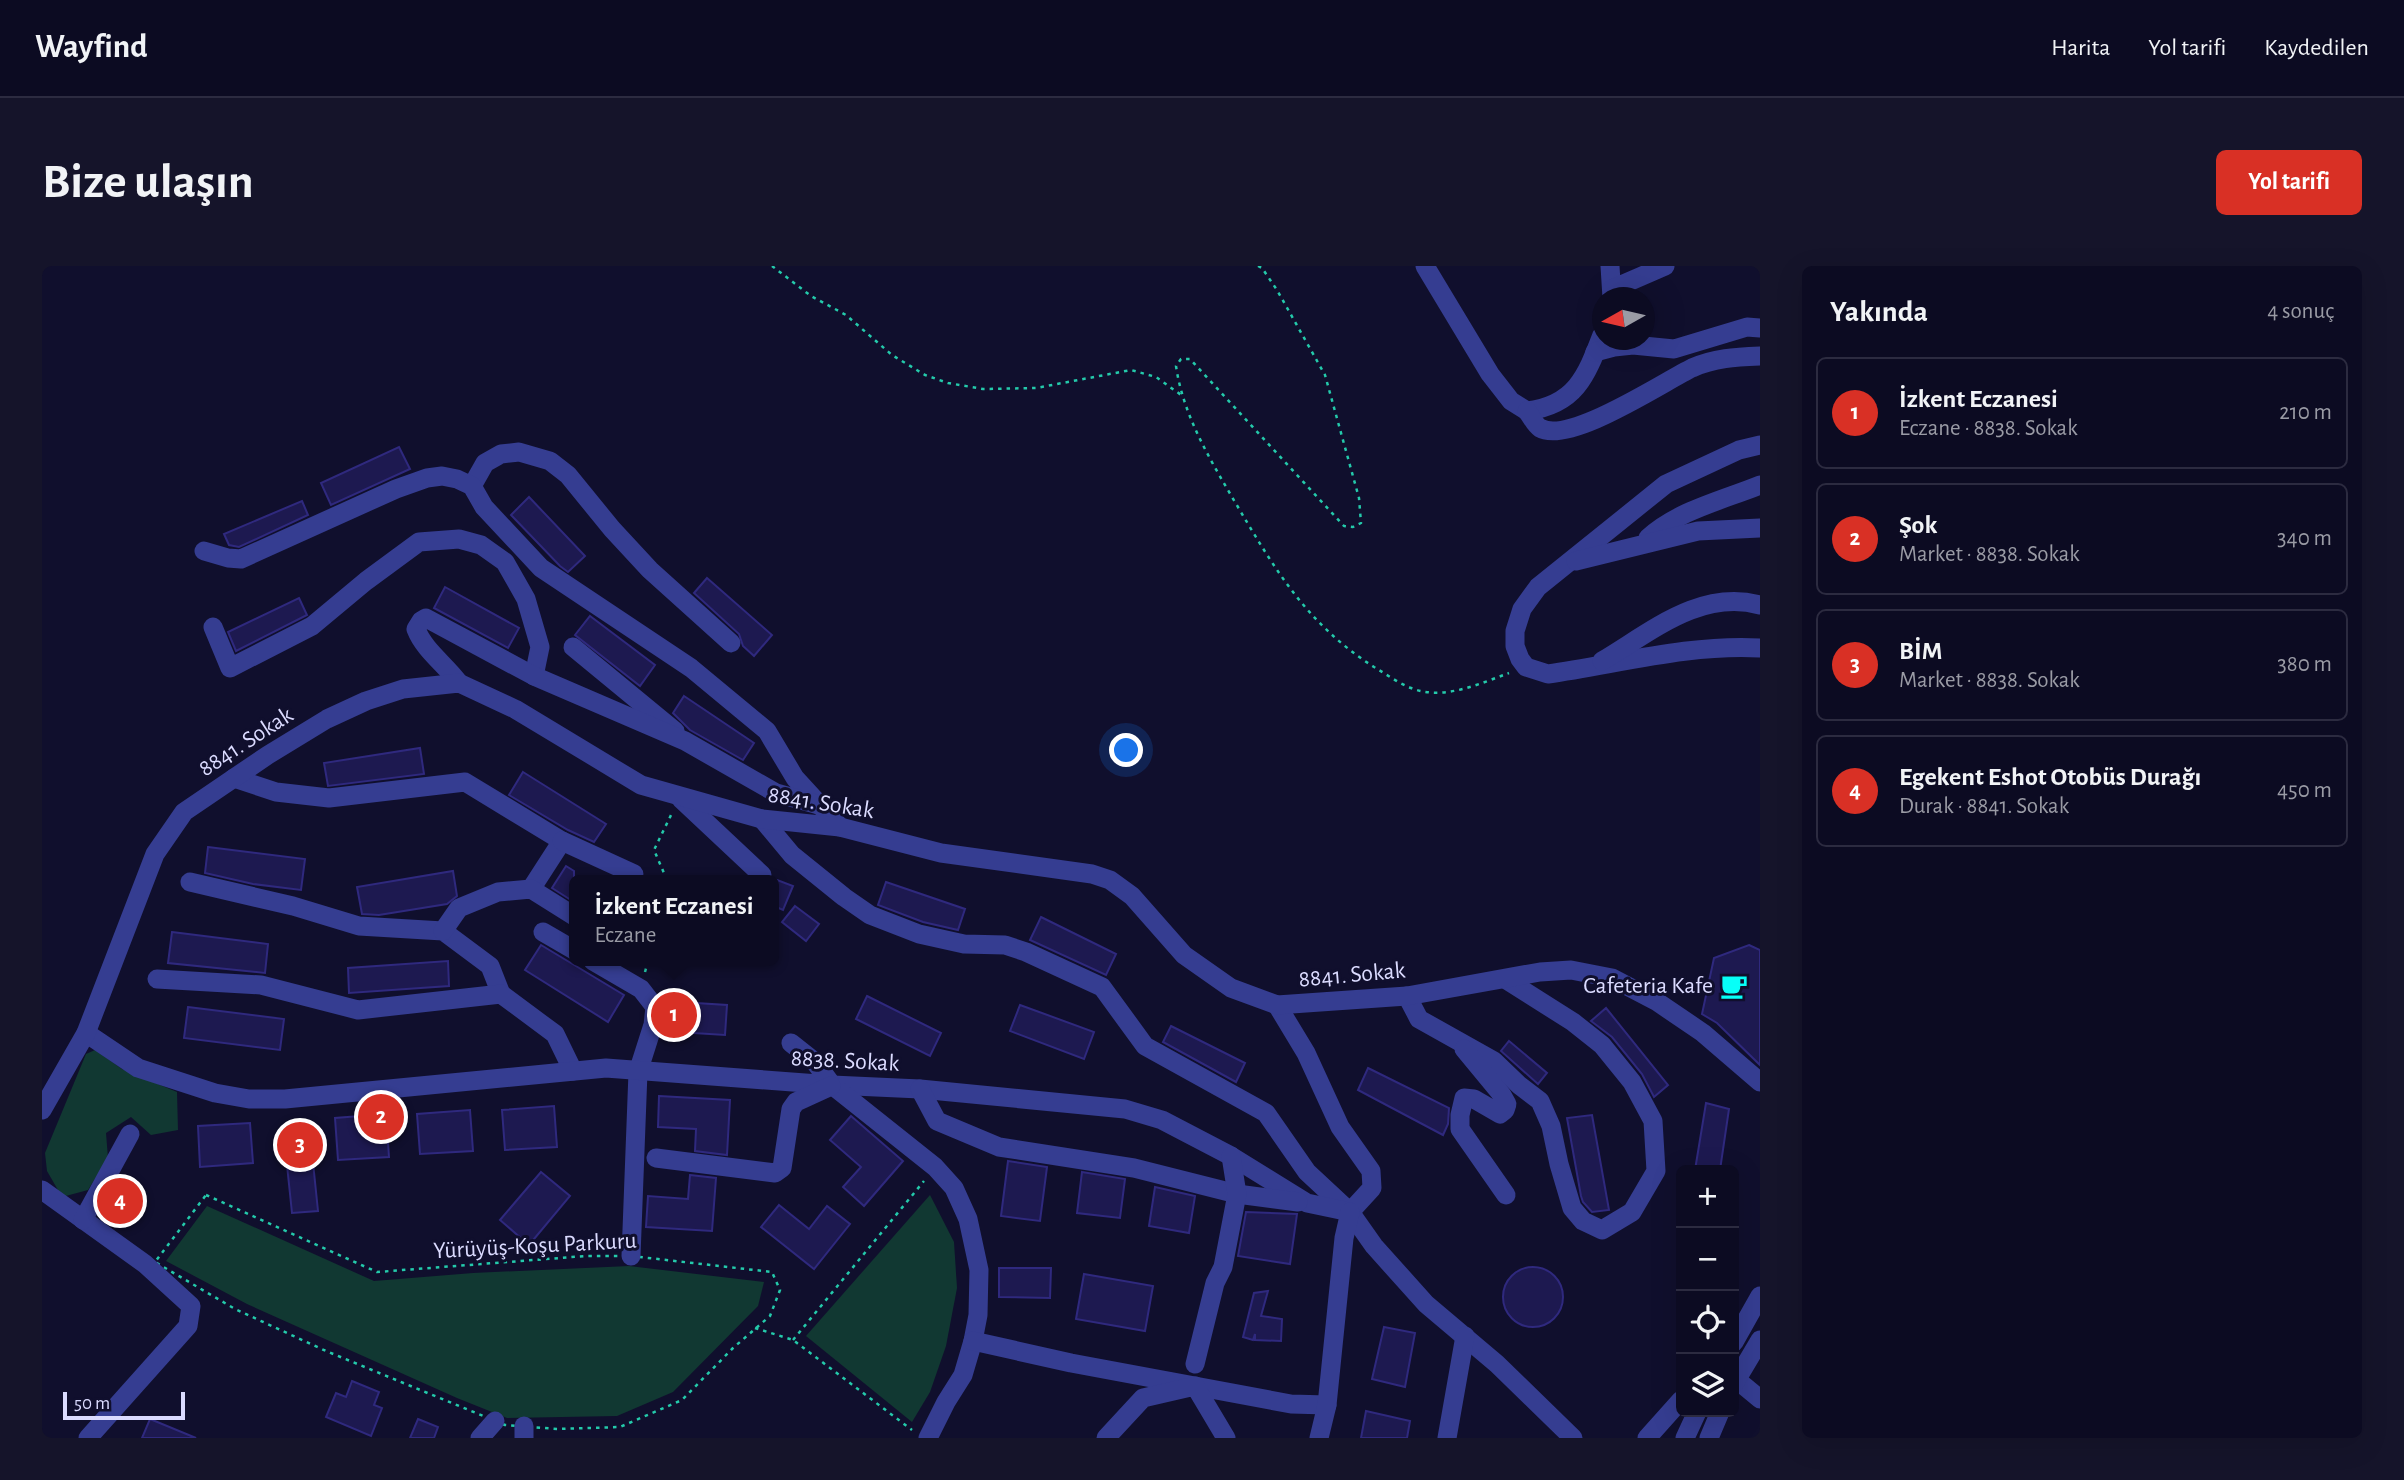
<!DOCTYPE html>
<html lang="tr">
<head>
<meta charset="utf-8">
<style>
  :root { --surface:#0c0b22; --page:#15142a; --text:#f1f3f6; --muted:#9a9ba5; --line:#2c2b40; --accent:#d93025 }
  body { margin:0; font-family:"Alegreya Sans",sans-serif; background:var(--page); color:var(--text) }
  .controls { position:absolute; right:21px; bottom:21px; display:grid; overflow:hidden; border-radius:10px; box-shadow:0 7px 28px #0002 }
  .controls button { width:63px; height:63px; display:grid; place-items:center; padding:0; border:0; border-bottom:2px solid var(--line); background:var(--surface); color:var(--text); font:35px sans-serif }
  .compass { position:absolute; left:1550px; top:21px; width:63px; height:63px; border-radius:50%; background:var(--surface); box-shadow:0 7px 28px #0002; rotate:262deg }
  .scale { position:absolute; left:21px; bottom:18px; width:122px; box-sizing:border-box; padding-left:7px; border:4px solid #dbdbff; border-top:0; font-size:19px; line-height:24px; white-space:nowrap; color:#dbdbff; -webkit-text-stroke:5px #100f2d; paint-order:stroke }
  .you { position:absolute; left:1085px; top:485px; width:24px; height:24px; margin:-18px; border:5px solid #fff; border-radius:50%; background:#1a73e8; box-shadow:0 0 0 10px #1a73e833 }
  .badge { display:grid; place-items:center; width:46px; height:46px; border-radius:50%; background:var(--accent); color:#fff; font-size:23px; font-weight:700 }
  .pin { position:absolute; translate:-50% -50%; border:4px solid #fff; box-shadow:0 2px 7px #0006 }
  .popup { position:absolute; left:527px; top:609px; width:210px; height:91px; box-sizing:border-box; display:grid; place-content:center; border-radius:10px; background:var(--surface); filter:drop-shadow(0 2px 5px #0005); font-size:23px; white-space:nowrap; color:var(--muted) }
  .popup b { font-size:26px; color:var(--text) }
  .popup::after { content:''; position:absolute; left:50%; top:100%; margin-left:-14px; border:14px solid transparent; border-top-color:var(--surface) }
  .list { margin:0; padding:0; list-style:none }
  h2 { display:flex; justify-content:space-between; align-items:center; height:91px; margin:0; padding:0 28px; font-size:30px }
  h2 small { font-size:23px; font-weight:400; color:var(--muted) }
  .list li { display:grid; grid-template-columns:46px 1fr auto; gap:21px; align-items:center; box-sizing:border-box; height:112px; margin:0 14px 14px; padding:0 14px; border:2px solid var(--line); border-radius:10px }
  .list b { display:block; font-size:26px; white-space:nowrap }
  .list p { margin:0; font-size:23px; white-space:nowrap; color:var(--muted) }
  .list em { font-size:23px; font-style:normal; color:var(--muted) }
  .icon { flex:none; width:38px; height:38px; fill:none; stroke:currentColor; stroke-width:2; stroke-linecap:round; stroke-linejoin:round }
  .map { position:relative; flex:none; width:1718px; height:1172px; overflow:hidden; border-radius:10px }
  header { display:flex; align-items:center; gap:42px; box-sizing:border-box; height:98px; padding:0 35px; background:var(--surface); border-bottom:2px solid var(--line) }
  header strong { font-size:33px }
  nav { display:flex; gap:38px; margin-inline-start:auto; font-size:24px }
  .intro { display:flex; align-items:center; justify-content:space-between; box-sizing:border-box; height:168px; padding:0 42px }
  h1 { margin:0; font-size:49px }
  .button { padding:18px 32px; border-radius:10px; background:var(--accent); color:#fff; font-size:24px; font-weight:700 }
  main { display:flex; gap:42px; padding:0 42px }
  aside { flex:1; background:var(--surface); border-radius:10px; box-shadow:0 7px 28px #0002 }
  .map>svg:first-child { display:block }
</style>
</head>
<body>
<header>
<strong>Wayfind</strong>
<nav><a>Harita</a><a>Yol tarifi</a><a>Kaydedilen</a></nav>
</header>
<div class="intro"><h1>Bize ulaşın</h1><a class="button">Yol tarifi</a></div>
<main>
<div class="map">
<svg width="1718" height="1172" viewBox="0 0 1718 1172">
  <rect width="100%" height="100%" fill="#100f2d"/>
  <g fill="#113832">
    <path d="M53 784 80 803 135 826 136 864 109 869 89 851 64 867 66 892 46 924 20 931 5 905 3 887 44 788Z"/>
    <path d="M888 929 912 976 915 1022 904 1080 888 1126 870 1156 764 1070Z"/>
    <path d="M165 940 332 1015 431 1007 587 1000 722 1016 716 1040 631 1126 575 1150 465 1152 415 1132 205 1038 124 995Z"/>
  </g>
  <g fill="#1d1950" stroke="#2f297e" stroke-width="2">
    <path d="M357 181 368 203 289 239 279 217Z"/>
    <path d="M487 231 543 290 526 306 518 300 469 249Z"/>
    <path d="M260 235 266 249 197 281 187 279 182 268Z"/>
    <path d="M665 312 730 369 712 390 701 380 697 368 652 327Z"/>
    <path d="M403 321 477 362 466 382 392 342Z"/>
    <path d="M257 332 265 349 194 385 186 366Z"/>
    <path d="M548 350 613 399 598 420 533 369Z"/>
    <path d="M642 430 712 477 701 494 648 464 631 447Z"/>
    <path d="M378 482 382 508 286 520 282 497Z"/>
    <path d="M481 506 564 558 552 576 526 564 467 529Z"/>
    <path d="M166 581 263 593 259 624 211 618 163 607Z"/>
    <path d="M524 600 532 605V636L510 622Z"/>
    <path d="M411 605 415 630 405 638 337 649 320 648 315 621Z"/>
    <path d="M735 614 751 620 741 644 732 640V623Z"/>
    <path d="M844 616 923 643 916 664 881 656 836 639Z"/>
    <path d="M753 640 777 658 764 675 740 656Z"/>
    <path d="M999 651 1074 688 1064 709 988 674Z"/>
    <path d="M130 666 226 678 223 707 126 697Z"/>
    <path d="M499 679 582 729 566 756 483 704Z"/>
    <path d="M1707 679 1718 684V799L1675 757 1660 748 1672 692Z"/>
    <path d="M406 695 407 720 307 727 306 702Z"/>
    <path d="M825 730 899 767 888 790 814 753Z"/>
    <path d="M638 736 685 739 683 769 636 766Z"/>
    <path d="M978 739 1052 766 1042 793 968 765Z"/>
    <path d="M146 741 242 753 238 784 142 772Z"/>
    <path d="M1564 742 1626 819 1612 831 1600 808 1570 771 1549 755Z"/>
    <path d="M1129 760 1203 797 1194 816 1121 776Z"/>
    <path d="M1467 775 1505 807 1496 818 1459 785Z"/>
    <path d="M1326 802 1407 842 1406 858 1401 869 1316 824Z"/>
    <path d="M617 830 688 834 685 889 653 885 654 863 616 861Z"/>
    <path d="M1664 837 1687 843 1678 904H1653Z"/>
    <path d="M512 840 515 881 463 884 460 844Z"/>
    <path d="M428 844 431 885 378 888 375 848Z"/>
    <path d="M344 848 347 891 296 894 293 852Z"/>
    <path d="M1550 849 1567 944 1550 946 1541 936 1539 930 1525 852Z"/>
    <path d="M809 850 861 895 822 940 801 921 819 901 788 874Z"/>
    <path d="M208 857 211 897 158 901 156 860Z"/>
    <path d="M269 877 276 945 250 947 243 880Z"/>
    <path d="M966 895 1005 901 998 955 959 950Z"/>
    <path d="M499 906 528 930 487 979 458 954Z"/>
    <path d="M1040 906 1083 913 1078 952 1035 947Z"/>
    <path d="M648 909 674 912 670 965 604 961 606 930 646 933Z"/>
    <path d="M1113 921 1153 930 1147 967 1107 960Z"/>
    <path d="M737 939 767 963 785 940 808 958 772 1003 719 961Z"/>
    <path d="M1204 946 1255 948 1248 998 1196 990Z"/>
    <circle cx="1491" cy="1031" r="30"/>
    <path d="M957 1002H1009L1008 1032 957 1031Z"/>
    <path d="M1042 1008 1111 1020 1103 1065 1034 1053Z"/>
    <path d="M1226 1025 1219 1050 1240 1053 1239 1075 1213 1074V1068L1211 1074 1201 1071 1212 1027Z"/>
    <path d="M1342 1061 1373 1067 1363 1121 1330 1113Z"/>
    <path d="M310 1115 337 1126 332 1139 340 1142 329 1170 284 1151 294 1127 304 1131Z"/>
    <path d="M1324 1145 1368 1155 1365 1172H1319Z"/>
    <path d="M108 1153 154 1172H100Z"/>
    <path d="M376 1153 396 1161 392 1172H368Z"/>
  </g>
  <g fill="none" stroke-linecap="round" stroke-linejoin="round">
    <g stroke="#24caab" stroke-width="2.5" stroke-dasharray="3.5 5" stroke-linecap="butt">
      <path d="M730 0 769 30 804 49 850 89 883 109 906 117 941 123 994 122 1089 104 1114 111 1142 131"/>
      <path d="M1216 0 1220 2 1235 24 1283 109 1317 232 1319 257 1311 261 1302 260 1148 93H1139L1134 100C1141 148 1166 190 1190 231 1231 300 1263 357 1332 401 1344 408 1356 417 1369 422 1401 435 1437 418 1467 407"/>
      <path d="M625 614 612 584 630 547"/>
      <path d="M603 706 606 695"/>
      <path d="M164 929 335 1006 544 990H589L730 1006 738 1024 728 1050 691 1082 640 1134 578 1161 516 1163 463 1159 284 1085 193 1043 113 996Z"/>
      <path d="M713 1062 751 1074 870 1164"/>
      <path d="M751 1074 882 915"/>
    </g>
    <g stroke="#353d91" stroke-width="19">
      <path d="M1383 0 1448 108 1469 135 1485 145C1533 139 1544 111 1560 69"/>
      <path d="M1568 0 1570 32"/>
      <path d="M1570 23 1623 0"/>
      <path d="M1553 86 1572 81 1591 79 1632 83 1705 61 1718 62"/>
      <path d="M1485 145C1489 150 1493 159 1498 162 1527 179 1621 116 1650 102 1672 92 1694 91 1718 90"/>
      <path d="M1718 179 1697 184 1624 218 1496 321 1480 343 1473 365V380L1478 393 1484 401 1506 408C1576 398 1647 378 1718 382"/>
      <path d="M430 220 443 197 459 188 477 186 508 195 526 209 570 263 608 304 689 377"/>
      <path d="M1606 272C1635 245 1681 234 1718 219"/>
      <path d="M162 285 186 292 199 293 354 223 385 212 400 210 415 213 430 220 442 241 499 302 649 402 725 465 753 512 798 561"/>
      <path d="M1534 295 1656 265 1718 262"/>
      <path d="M171 361 188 402 270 360 324 315 377 276 417 273 439 279 463 296 484 333 498 381 492 410"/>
      <path d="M531 381 633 465"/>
      <path d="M1560 395C1609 366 1658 323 1718 339"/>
      <path d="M417 417C404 399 382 384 374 363L379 355 384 352 492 410 643 475 734 527 777 539"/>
      <path d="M192 512 234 526 287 532 423 516 520 575 489 623"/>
      <path d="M639 533 720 609"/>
      <path d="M720 553 750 589 802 631 828 649 877 668 922 678 963 679 984 686 1060 721 1103 780 1224 847 1265 906 1308 946 1332 980 1384 1038 1455 1098 1531 1172"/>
      <path d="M520 575 592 608"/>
      <path d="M148 616 251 640 317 660 401 665 448 700 459 728"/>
      <path d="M401 665 417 642 456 626 489 623 532 650"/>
      <path d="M501 666 532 684"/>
      <path d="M551 695 599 723 613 741 611 759 596 806 589 990"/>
      <path d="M115 713 219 719 316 744 459 728 513 768 531 805"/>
      <path d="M1365 730 1377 753 1452 795 1477 819 1498 835 1509 860 1517 898 1530 942 1541 955 1560 964 1590 946 1614 905 1611 855 1590 816 1560 779 1531 756 1463 713"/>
      <path d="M44 767 96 802 173 827 207 833H243L564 802 790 819 878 823 1083 843 1120 854 1189 890 1265 937 1308 946 1330 922 1329 905 1298 861 1264 787 1235 739"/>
      <path d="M749 777 773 796 790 819 893 901 912 922 926 953 937 1004 936 1049 931 1075 921 1109 904 1136 886 1172"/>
      <path d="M1422 783 1460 829 1465 838 1463 844 1458 848 1432 833 1422 832 1418 849V863L1464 929"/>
      <path d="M878 823 895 855 957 881 1092 902 1195 928 1256 936"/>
      <path d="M0 844 44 767 113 588 142 546 226 489 285 453 324 435 361 423 417 417 473 443 599 519 720 553 798 561 899 587 1050 608 1068 614 1090 630 1142 689 1189 722 1235 739 1365 730 1498 706 1529 704 1570 712 1614 735 1661 767 1718 816"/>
      <path d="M614 892 733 907 740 902 749 843 754 836 789 820"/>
      <path d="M0 924 103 998 149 1040 146 1060 46 1172"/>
      <path d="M41 954 88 868"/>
      <path d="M931 1075 1029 1097 1249 1138 1285 1139"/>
      <path d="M1692 1076 1718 1030"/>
      <path d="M1153 1098 1173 1017 1181 1001 1195 928 1189 890"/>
      <path d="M1695 1114 1718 1133"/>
      <path d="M1692 1118 1718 1074"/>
      <path d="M438 1172 453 1155"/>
      <path d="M482 1172V1160"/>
      <path d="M1064 1172 1101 1132 1153 1120 1184 1172"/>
      <path d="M1277 1172 1285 1139 1302 972 1308 946"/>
      <path d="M1405 1172 1423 1070"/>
      <path d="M1605 1172 1639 1134"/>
      <path d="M1643 1172 1655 1146"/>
      <path d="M1667 1172 1678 1146"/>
    </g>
  </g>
  <defs>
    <symbol id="cafe-bare" viewBox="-9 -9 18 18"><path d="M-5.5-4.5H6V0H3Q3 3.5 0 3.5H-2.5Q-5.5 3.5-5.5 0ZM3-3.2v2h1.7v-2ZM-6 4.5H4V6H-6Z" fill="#07fff8" stroke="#100f2d" stroke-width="2.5" paint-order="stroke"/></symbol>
  </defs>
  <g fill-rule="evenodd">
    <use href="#cafe-bare" x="1673" y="701" width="38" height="38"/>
  </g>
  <g text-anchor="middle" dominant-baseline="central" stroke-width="6" stroke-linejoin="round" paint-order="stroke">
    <g font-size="24" fill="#dbdbff" stroke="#100f2d">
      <text transform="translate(204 476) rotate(-33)">8841. Sokak</text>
      <text transform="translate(779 537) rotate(9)">8841. Sokak</text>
      <text transform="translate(1310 709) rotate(-5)">8841. Sokak</text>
      <text transform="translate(803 795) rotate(3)">8838. Sokak</text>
      <text transform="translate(493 980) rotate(-3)">Yürüyüş-Koşu Parkuru</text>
    </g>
    <g font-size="24" fill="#dbdbff" stroke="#100f2d" text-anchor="end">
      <text x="1671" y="720">Cafeteria Kafe</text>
    </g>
  </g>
</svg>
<div class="controls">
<button>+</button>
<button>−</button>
<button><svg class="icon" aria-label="locate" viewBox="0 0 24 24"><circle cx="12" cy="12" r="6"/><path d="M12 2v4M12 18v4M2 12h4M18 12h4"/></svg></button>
<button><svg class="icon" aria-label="layers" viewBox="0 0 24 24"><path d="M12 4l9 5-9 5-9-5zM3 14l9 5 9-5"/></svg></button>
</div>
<svg class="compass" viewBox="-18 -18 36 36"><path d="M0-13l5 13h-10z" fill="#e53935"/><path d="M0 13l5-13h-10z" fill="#9a9ba5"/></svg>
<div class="scale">50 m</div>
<div class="you"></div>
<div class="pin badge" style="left:632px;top:749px">1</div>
<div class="popup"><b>İzkent Eczanesi</b>Eczane</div>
<div class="pin badge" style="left:339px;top:851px">2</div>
<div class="pin badge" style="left:258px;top:879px">3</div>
<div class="pin badge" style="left:78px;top:935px">4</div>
</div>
<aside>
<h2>Yakında<small>4 sonuç</small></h2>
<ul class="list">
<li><span class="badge">1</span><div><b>İzkent Eczanesi</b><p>Eczane · 8838. Sokak</p></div><em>210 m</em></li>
<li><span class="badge">2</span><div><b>Şok</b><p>Market · 8838. Sokak</p></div><em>340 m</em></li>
<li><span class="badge">3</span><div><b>BİM</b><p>Market · 8838. Sokak</p></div><em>380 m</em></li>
<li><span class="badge">4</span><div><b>Egekent Eshot Otobüs Durağı</b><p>Durak · 8841. Sokak</p></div><em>450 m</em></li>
</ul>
</aside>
</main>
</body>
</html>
